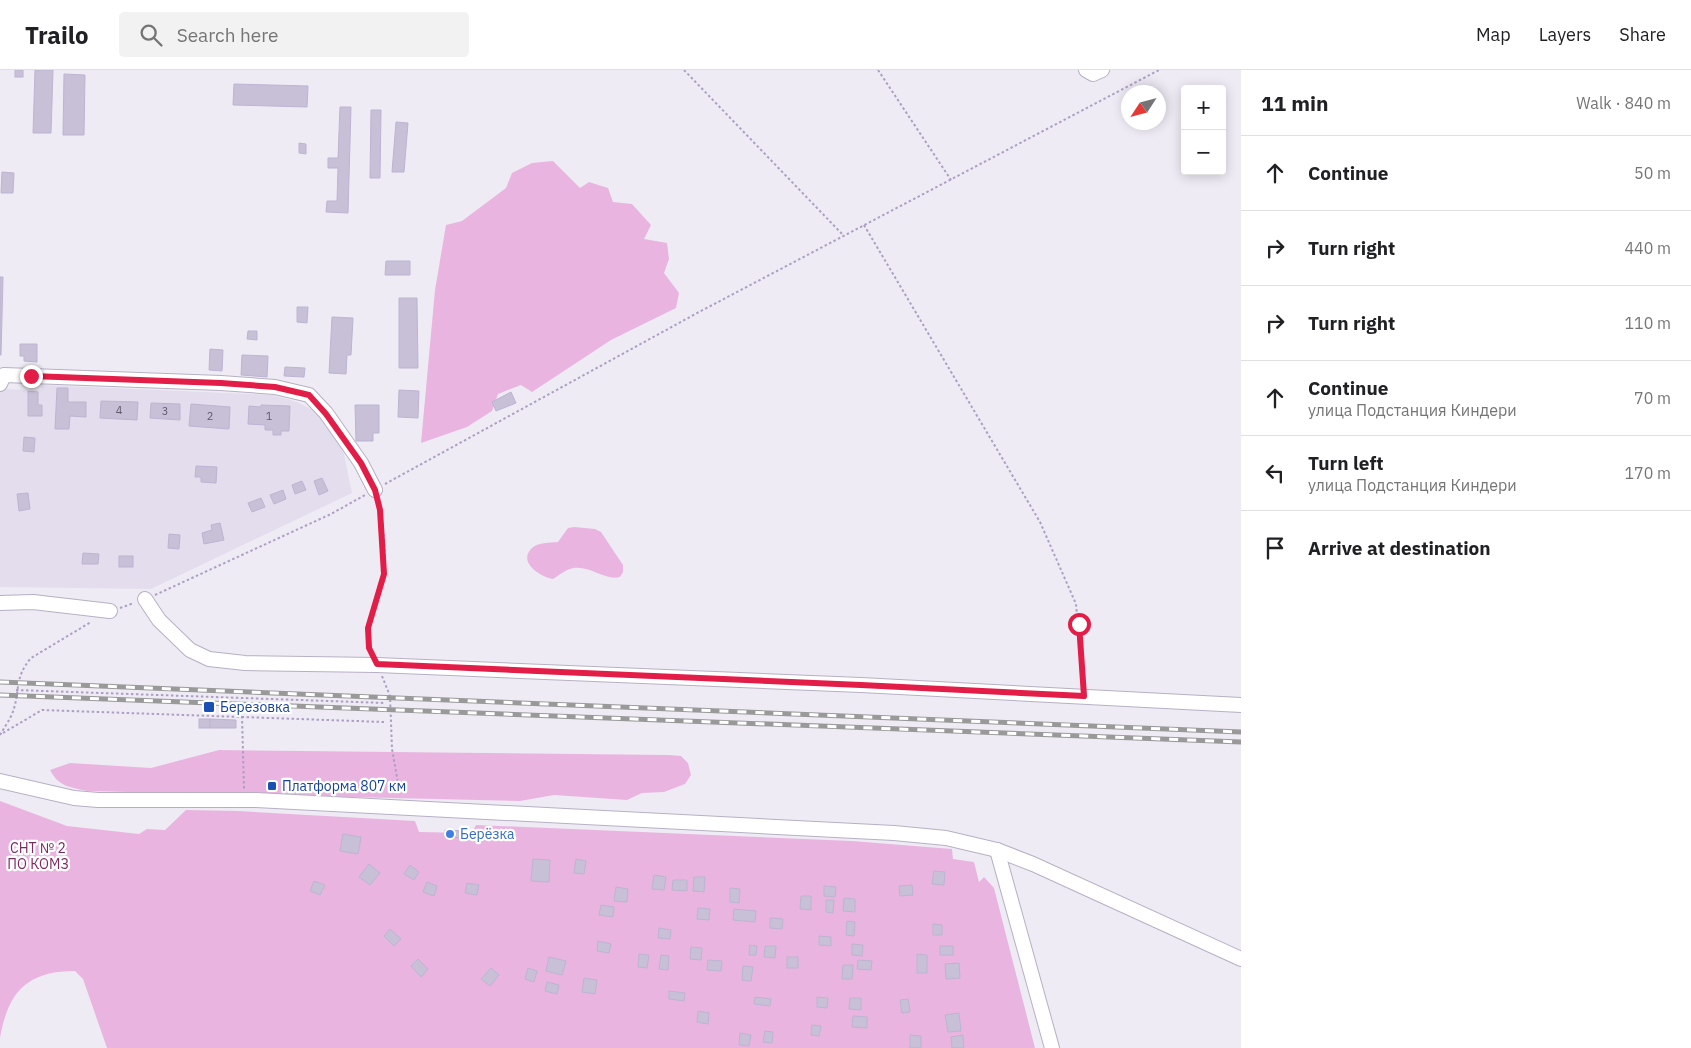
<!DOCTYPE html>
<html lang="en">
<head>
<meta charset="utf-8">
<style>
  :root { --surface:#fff; --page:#f2f2f2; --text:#202124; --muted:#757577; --line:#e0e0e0 }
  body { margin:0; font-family:"IBM Plex Sans",sans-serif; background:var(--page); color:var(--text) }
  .controls { position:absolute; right:15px; top:15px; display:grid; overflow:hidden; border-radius:5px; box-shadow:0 2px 12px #0003 }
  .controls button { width:45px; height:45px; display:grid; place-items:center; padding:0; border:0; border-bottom:1px solid var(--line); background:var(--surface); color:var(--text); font:25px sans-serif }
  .compass { position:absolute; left:1121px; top:15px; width:45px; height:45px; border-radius:50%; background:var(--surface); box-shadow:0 2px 12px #0003; rotate:234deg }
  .stop { position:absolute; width:15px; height:15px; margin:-11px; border:4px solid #e11d48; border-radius:50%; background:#fff }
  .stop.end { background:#e11d48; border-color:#fff; box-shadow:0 1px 5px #0008 }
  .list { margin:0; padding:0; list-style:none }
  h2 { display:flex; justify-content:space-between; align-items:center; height:65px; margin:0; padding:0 20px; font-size:21px }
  h2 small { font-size:16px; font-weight:400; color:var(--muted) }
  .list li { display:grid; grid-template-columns:32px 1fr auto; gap:15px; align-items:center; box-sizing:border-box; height:75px; padding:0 20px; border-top:1px solid var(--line) }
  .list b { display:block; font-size:19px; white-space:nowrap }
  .list p { margin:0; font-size:16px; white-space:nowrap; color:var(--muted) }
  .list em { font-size:16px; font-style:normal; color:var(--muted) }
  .icon { flex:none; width:28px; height:28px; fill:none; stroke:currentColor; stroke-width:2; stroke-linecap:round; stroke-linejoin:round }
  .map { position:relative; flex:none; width:1241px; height:978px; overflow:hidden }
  header { display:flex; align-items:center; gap:30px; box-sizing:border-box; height:70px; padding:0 25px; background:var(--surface); border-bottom:1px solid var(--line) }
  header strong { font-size:24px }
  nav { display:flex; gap:28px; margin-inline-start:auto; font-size:18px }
  .search { width:350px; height:45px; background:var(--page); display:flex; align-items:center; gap:12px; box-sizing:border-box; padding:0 18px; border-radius:5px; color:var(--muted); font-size:19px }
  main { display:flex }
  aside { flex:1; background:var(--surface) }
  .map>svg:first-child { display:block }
</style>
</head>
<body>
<header>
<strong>Trailo</strong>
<div class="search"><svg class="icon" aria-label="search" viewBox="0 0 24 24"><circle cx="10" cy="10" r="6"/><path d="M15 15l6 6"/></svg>Search here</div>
<nav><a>Map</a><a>Layers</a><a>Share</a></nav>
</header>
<main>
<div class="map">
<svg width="1241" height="978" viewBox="0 0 1241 978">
  <rect width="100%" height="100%" fill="#efebf5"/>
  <path fill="#e4dded" d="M42 315 272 325 297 332 319 343 342 375 352 423 151 519 0 517V319L41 320Z"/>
  <g fill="#e9b5e0">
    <path d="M553 91 580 118 589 112 608 118 613 132 632 134 651 155 644 169 667 173 669 189 664 203 679 223 676 238 611 270 532 322 521 315 498 324 492 341 467 357 421 373 435 220 446 155 462 151 506 118 512 103 532 93Z"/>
    <path d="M574 457 595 459 601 462 623 495V502L620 507C605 511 591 496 574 498 567 499 559 505 553 509 541 507 518 493 531 479 537 472 550 473 558 472L568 458Z"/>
    <path d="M219 680 669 685 681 686 688 693 691 705 685 714 664 722 642 723 627 730 554 725 520 731 87 721C70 717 59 717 50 700L70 693 151 698Z"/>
    <path d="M0 731 67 756 139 764 147 759 165 760 186 740 238 741 415 751 419 762 472 763 476 755 852 771 952 779 953 789 974 792 979 812 984 807 994 818 1035 978H107L83 909 75 901C27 901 8 922 0 968Z"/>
  </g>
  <g fill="#c8c0d7" stroke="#bdb4d2">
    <rect x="15" y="0" width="8" height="7"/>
    <path d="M35 0H53L51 63H33Z"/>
    <path d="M64 4 85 5 84 65H63Z"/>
    <path d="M234 14 308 16 307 37 233 35Z"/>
    <path d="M340 37H351L348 143 326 142 327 131H337L338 98H328V88H338Z"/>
    <path d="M371 40H381L380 108H370Z"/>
    <path d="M396 52 408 53 404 102H392Z"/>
    <path d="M299 73 306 74V84L299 83Z"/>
    <path d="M2 102 14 103 13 123H1Z"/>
    <path d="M386 191H410V205H385Z"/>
    <path d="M0 207H3L1 285H0Z"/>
    <path d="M399 228H417L418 298H399Z"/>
    <path d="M297 237H308L307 253 297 252Z"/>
    <path d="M332 247 353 248 351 285H347L346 304 329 303Z"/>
    <path d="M248 261H257V270L247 269Z"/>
    <path d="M20 274H37V292L24 291V286H20Z"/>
    <path d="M210 279 223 280 222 301 209 300Z"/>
    <path d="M242 285 268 286 267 307 241 305Z"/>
    <path d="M285 297 305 298 304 307 284 306Z"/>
    <path d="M57 318H68V332H86V347L70 346 69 359H55Z"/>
    <path d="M399 320 419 321 418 348 398 347Z"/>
    <path d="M28 321 38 322V335H42V346H28Z"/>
    <path d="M511 322 516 333 496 341 492 332Z"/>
    <path d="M101 331 138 332 137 350 100 348Z"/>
    <path d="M151 333 180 334V350L150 348Z"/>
    <path d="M191 334 230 337 229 359 189 356Z"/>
    <path d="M261 335 290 336 289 361H281V365H273V360H265V355L248 354 249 336 261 337Z"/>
    <path d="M355 335H379V363H373V371H356Z"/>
    <path d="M24 367 35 368 34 382 23 381Z"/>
    <path d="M196 396 217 397 216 413 201 412V407H195Z"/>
    <path d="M322 408 328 421 319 425 314 411Z"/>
    <path d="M302 411 306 420 295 424 292 415Z"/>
    <path d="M283 420 286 429 274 434 270 425Z"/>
    <path d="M28 423 30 439 19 441 17 424Z"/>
    <path d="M261 428 265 437 252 442 248 433Z"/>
    <path d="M220 453 224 470 204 474 202 463 212 460 211 455Z"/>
    <path d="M169 464 180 465 179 479 168 478Z"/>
    <path d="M83 483 99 484 98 494H82Z"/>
    <rect x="119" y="486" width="14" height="11"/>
    <rect x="199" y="649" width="11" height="9"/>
    <path d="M210 649 236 650V658H210Z"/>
    <path d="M445 760 468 761V768L445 767Z"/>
    <path d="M343 764 361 767 358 784 340 781Z"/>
    <path d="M533 789 550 790 549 812 531 811Z"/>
    <path d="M576 789 586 791 584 804 574 803Z"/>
    <path d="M369 794 380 803 370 815 359 807Z"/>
    <path d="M410 795 419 802 414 810 404 804Z"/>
    <path d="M934 801 945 802 944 815 932 814Z"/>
    <path d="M654 805 666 807 664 820 652 819Z"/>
    <path d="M694 807H705L704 822 693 821Z"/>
    <path d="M673 810H687V821L672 820Z"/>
    <path d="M314 811 325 815 320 825 310 821Z"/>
    <path d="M427 812 437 816 434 826 423 822Z"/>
    <path d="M467 813 479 815 477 825 465 823Z"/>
    <path d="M912 815 913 825 900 826 899 816Z"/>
    <path d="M824 816 836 817 835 827 824 826Z"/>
    <path d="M616 817 628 819 627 832 614 831Z"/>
    <path d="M730 818 740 819 739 833 730 832Z"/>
    <path d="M801 826H811V840L800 839Z"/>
    <path d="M844 828 855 829V842L843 841Z"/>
    <path d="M826 830H834L833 843 826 842Z"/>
    <path d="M601 835 614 837 613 847 599 845Z"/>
    <path d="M698 838 710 839 709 850 697 849Z"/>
    <path d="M734 839 756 841 755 852 733 850Z"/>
    <path d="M770 848 783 849 782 859 770 858Z"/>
    <path d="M847 851 855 852 854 866 846 865Z"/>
    <path d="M933 854 942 855V865H933Z"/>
    <path d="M659 858 671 860 670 869 658 868Z"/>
    <path d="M390 859 401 869 394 876 384 866Z"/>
    <path d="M819 866 831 867V876L819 875Z"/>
    <path d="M598 871 611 874 609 883 597 881Z"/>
    <path d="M852 874 863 875 862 886 852 885Z"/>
    <path d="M750 875 757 876 756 885H749Z"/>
    <path d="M765 876H776L775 888 764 887Z"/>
    <rect x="940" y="876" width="13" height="9"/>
    <path d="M691 877 702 878 701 890 690 889Z"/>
    <path d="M639 884 649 885 647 898 638 897Z"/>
    <path d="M917 884 927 885V903H917Z"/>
    <path d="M661 885 669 886 668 900 659 899Z"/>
    <path d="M549 887 566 891 562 905 546 901Z"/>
    <rect x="787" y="887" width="11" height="11"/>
    <path d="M418 889 428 899 421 907 411 896Z"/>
    <path d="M708 890 722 891 721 901 707 900Z"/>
    <path d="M858 890 872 891 871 900 857 899Z"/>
    <path d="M959 893 960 908 946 909 945 894Z"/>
    <path d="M843 895H853L852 909H842Z"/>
    <path d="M743 896 753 897 751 911 742 910Z"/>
    <path d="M491 898 499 905 490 916 481 909Z"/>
    <path d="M528 898 537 901 534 912 525 909Z"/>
    <path d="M584 908 597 910 595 924 582 922Z"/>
    <path d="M547 912 559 915 557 924 545 921Z"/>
    <path d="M669 921 685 923 684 931 669 929Z"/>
    <path d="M755 927 771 929 770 936 754 934Z"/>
    <path d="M817 927 828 928 827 938 817 937Z"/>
    <path d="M850 928H861V940L849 939Z"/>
    <path d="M908 929 910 942 902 943 900 930Z"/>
    <path d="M698 941 709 943 708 954 697 952Z"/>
    <path d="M959 943 961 961 948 962 945 945Z"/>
    <path d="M853 946 867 947V958L852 957Z"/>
    <path d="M812 955 821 956 819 966 811 965Z"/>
    <path d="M765 961 773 962 772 973 763 972Z"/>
    <path d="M740 963 751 965 749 976 739 975Z"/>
    <path d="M910 965 921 966V978H910Z"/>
    <path d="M963 965 964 978H952L951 967Z"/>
  </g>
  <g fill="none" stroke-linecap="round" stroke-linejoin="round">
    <defs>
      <g id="minor">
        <path d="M1086 0 1093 4 1102 0"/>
        <path d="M0 314 4 305 221 313 275 317 309 325 326 343 361 393 375 420"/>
        <path d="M145 529 159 550 190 580 209 589 245 593 377 595 861 615 1241 635"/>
        <path d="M0 533 33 532 110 541"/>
        <path d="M0 711 74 728 98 730H256L894 763 946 768 997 780 1033 794 1241 889"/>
        <path d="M997 780 1052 978"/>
      </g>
    </defs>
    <use href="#minor" stroke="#b7b0c4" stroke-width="16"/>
    <g stroke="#ac9fc3" stroke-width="2" stroke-dasharray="2.5 2.5" stroke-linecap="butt">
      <path d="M684 0 844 166"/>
      <path d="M878 0 951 110"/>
      <path d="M864 155 1040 452 1076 534 1083 614"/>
      <path d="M385 414 699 242 1159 0"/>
      <path d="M155 525 331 444 365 425"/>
      <path d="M120 538 134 533"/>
      <path d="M372 584C360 560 379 530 383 505 387 485 383 451 378 432"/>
      <path d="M382 606 390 626 392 679 400 724"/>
      <path d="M16 620 385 633"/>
      <path d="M242 646 244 719"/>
      <path d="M3 663 42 640 384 652"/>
      <path d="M0 665C4 658 9 651 12 644 21 622 13 609 31 588L91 552"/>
    </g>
    <use href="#minor" stroke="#fff" stroke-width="14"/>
    <defs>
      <g id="rail">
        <path d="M0 612 1241 662"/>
        <path d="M0 625 1241 672"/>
      </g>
    </defs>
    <use href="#rail" stroke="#999" stroke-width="5"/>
    <use href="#rail" stroke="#fff" stroke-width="3" stroke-dasharray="9" stroke-linecap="butt"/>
  </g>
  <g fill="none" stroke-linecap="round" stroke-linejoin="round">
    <path stroke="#e11d48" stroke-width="6" d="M31 306 221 313 275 317 309 325 326 344 361 393 375 420 380 440 384 504 368 558 369 578 377 594 861 615 1084 626 1079 554"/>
  </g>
  <g fill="#1a4fb4" stroke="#fff" stroke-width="2">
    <rect x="203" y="631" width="12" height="12" rx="2.5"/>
    <rect x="267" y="711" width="10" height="10" rx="2.5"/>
  </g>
  <circle fill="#3f7fe0" stroke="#fff" stroke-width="2" cx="450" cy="764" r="5"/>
  <g text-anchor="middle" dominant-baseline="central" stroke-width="4.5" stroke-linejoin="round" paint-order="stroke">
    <g font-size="11" fill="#605b6d">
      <text x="119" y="340">4</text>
      <text x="165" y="341">3</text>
      <text x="210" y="346">2</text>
      <text x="269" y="346">1</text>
    </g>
    <g font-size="14" fill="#164399" stroke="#fff" text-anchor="start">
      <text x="220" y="637">Березовка</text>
      <text x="282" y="716">Платформа 807 км</text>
    </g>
    <g font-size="14" fill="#366cbe" stroke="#fff" text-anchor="start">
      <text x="460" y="764">Берёзка</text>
    </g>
    <g font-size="14" fill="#7c2b61" stroke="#fff">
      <text x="38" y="778">СНТ № 2<tspan x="38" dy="16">ПО КОМЗ</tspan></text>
    </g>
  </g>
</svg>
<div class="controls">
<button>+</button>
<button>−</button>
</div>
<svg class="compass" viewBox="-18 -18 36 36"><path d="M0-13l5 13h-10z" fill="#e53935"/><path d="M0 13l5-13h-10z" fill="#757577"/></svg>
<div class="stop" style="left:1079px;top:554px"></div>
<div class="stop end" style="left:31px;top:306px"></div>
</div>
<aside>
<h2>11 min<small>Walk · 840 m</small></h2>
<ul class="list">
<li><svg class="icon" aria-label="ahead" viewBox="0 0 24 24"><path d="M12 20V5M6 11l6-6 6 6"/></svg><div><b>Continue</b></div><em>50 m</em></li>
<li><svg class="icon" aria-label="right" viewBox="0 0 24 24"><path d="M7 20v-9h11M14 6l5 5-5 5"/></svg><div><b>Turn right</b></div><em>440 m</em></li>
<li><svg class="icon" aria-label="right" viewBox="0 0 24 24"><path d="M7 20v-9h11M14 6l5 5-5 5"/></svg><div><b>Turn right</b></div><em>110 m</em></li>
<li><svg class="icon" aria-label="ahead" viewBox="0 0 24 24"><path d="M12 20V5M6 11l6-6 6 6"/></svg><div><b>Continue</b><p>улица Подстанция Киндери</p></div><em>70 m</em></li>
<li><svg class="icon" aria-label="left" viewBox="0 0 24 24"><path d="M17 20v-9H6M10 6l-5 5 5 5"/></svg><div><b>Turn left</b><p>улица Подстанция Киндери</p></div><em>170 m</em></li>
<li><svg class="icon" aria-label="arrive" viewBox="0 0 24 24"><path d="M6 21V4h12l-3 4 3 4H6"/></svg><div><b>Arrive at destination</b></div></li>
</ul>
</aside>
</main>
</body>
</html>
